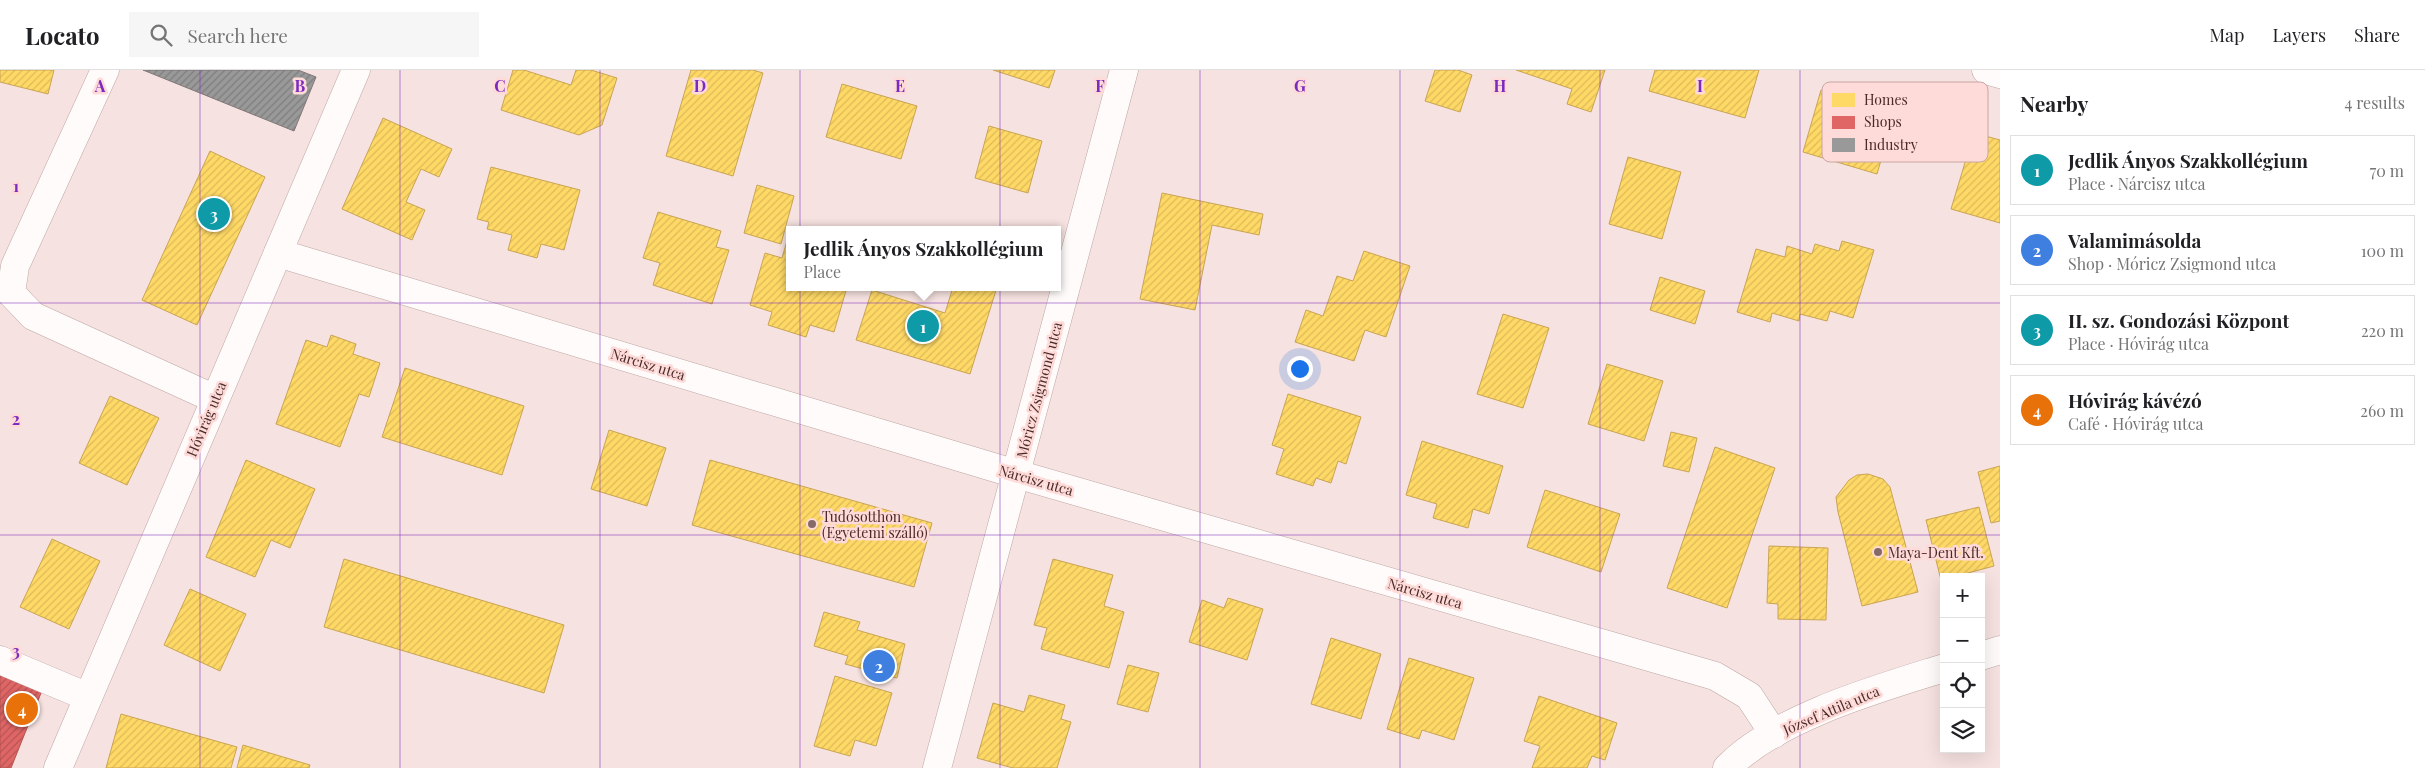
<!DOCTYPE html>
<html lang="en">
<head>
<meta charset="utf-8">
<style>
  :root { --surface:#fff; --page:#f6f6f6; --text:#202124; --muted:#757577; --line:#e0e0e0; --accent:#0f766e }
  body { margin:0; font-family:"Playfair Display",serif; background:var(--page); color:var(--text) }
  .controls { position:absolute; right:15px; bottom:15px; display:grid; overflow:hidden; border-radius:0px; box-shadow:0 5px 20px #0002 }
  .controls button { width:45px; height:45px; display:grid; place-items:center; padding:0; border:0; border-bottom:1px solid var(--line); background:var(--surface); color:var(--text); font:25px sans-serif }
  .you { position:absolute; left:1299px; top:298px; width:18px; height:18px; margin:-12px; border:4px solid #fff; border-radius:50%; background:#1a73e8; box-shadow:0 0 0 8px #1a73e833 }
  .badge { display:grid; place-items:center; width:32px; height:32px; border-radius:50%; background:var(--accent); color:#fff; font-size:16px; font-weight:700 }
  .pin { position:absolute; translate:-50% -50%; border:2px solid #fff; box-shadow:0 1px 5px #0006 }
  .popup { position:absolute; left:786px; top:156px; width:275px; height:65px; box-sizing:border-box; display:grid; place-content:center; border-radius:0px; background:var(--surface); filter:drop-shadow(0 1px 4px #0005); font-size:16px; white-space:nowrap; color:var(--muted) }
  .popup b { font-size:19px; color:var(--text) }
  .popup::after { content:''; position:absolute; left:50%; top:100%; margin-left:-10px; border:10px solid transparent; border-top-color:var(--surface) }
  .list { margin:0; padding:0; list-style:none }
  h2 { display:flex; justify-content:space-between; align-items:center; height:65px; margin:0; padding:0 20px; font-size:21px }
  h2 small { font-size:16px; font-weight:400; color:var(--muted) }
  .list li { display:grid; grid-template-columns:32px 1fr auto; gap:15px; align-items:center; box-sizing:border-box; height:70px; margin:0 10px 10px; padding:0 10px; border:1px solid var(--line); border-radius:0px }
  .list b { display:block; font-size:19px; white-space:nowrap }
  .list p { margin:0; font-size:16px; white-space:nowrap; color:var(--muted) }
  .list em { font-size:16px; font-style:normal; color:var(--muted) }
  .icon { flex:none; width:28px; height:28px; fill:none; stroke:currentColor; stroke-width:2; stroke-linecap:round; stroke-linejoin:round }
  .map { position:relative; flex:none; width:2000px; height:698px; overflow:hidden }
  header { display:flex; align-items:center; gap:30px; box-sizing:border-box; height:70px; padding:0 25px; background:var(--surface); border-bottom:1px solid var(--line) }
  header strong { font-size:24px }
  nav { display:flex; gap:28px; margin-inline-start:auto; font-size:18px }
  .search { width:350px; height:45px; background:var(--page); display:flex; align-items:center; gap:12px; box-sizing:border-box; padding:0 18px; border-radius:0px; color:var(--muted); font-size:19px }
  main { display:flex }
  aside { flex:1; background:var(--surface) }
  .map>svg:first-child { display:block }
</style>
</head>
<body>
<header>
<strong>Locato</strong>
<div class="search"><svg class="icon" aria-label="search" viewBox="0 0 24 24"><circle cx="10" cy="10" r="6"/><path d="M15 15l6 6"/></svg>Search here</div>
<nav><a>Map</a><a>Layers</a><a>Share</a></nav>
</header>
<main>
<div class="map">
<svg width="2000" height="698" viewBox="0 0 2000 698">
  <defs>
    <pattern id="homes-hatch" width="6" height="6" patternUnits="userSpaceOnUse" patternTransform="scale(1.25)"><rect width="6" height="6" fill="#ffd966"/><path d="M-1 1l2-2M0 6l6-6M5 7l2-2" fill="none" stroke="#dcba58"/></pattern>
    <pattern id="shops-hatch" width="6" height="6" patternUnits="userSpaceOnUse" patternTransform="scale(1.25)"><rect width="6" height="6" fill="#e06666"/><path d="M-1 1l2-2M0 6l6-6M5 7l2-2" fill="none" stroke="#b85454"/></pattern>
    <pattern id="industry-hatch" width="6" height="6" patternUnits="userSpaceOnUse" patternTransform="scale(1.25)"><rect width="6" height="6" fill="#999"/><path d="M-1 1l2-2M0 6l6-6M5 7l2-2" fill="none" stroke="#7f7d7d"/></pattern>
  </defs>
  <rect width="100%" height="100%" fill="#f6e2e0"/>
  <g fill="url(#homes-hatch)" stroke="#c9a453">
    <path d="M0 0H54L48 24 0 12Z"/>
    <path d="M513 0H524L571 15 576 0H591L617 8 602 55 579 65 501 40Z"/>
    <path d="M691 0H753L763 3 733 106 666 86Z"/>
    <path d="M993 0H1055L1049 18Z"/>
    <path d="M1435 0H1458L1472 5 1460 42 1425 31Z"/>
    <path d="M1516 0H1605L1591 42 1567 34 1572 19Z"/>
    <path d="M1655 0H1759L1745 48 1649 21Z"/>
    <path d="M842 14 917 36 901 89 826 67Z"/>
    <path d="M1821 20 1895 42 1877 104 1803 82Z"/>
    <path d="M383 48 452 79 439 107 421 99 406 132 425 140 412 170 342 139Z"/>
    <path d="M989 56 1042 71 1028 123 975 108Z"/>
    <path d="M1974 63 2000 70V153L1951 139Z"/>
    <path d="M210 81 265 107 197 255 142 230Z"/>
    <path d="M1628 87 1681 102 1662 169 1609 154Z"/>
    <path d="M491 97 580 120 564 180 541 174 537 188 508 180 512 165 487 159 489 152 477 149Z"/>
    <path d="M757 115 794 126 781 174 744 163Z"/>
    <path d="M1162 123 1263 144 1259 165 1212 155 1195 240 1140 229Z"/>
    <path d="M658 142 721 161 716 177 729 180 712 234 653 215 660 193 643 188Z"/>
    <path d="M787 171 789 172V217H847L834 262 810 255 806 267 768 255 772 242 750 235 765 183 782 188Z"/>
    <path d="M1842 171 1874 180 1853 248 1830 241 1827 251 1800 244 1799 251 1772 243 1770 252 1737 242 1756 179 1785 187 1787 176 1812 184 1815 174 1839 181Z"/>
    <path d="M1364 181 1410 196 1386 267 1365 260 1354 291 1295 272 1306 240 1323 246 1337 206 1353 211Z"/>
    <path d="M1660 207 1705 221 1695 254 1650 240Z"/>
    <path d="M953 217H997L970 304 856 270 872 220 945 243Z"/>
    <path d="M1503 244 1549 258 1523 338 1477 324Z"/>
    <path d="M331 265 356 274 353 284 380 293 369 327 359 324 340 377 276 354 306 270 327 277Z"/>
    <path d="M1607 294 1663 311 1644 371 1588 354Z"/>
    <path d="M405 298 524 336 502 405 382 367Z"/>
    <path d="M1288 324 1361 347 1346 394 1338 391 1331 413 1316 408 1313 416 1276 404 1284 379 1272 375Z"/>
    <path d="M110 326 159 348 127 415 79 393Z"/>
    <path d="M609 360 666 378 647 436 591 419Z"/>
    <path d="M1671 362 1697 368 1689 402 1663 396Z"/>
    <path d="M1422 371 1503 396 1489 444 1473 439 1468 458 1433 448 1437 434 1406 425Z"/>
    <path d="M1715 377 1775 398 1727 538 1667 518Z"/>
    <path d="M246 390 315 419 290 478 271 470 255 507 206 487Z"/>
    <path d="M710 390 932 453 914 517 692 455Z"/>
    <path d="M2000 396V451L1991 453 1978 402Z"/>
    <path d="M1868 404 1883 409 1890 417 1918 522 1862 536 1838 442 1836 427 1849 410 1857 405Z"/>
    <path d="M1545 420 1620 444 1601 502 1527 477Z"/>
    <path d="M1979 437 1994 496 1953 507H1944L1941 510 1926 450Z"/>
    <path d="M52 469 100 491 69 559 20 537Z"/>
    <path d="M1769 476 1828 478 1826 550 1778 549V534L1767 533Z"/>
    <path d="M344 489 564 555 544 623 324 557Z"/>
    <path d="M1053 489 1113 505 1104 536 1124 542 1109 598 1041 579 1047 558 1034 555Z"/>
    <path d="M190 519 246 544 220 601 164 575Z"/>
    <path d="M1228 528 1263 539 1247 590 1189 572 1202 530 1224 538Z"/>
    <path d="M824 542 860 552 857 560 905 574 897 608 845 594 848 586 814 576Z"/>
    <path d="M1331 568 1381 584 1361 649 1311 634Z"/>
    <path d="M1409 588 1474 608 1454 670 1422 660 1419 669 1387 659Z"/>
    <path d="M1128 595 1159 603 1148 642 1117 634Z"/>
    <path d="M835 606 892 623 876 676 855 670 850 686 814 676Z"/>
    <path d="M1029 625 1065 635 1061 649 1071 652 1057 698H1013L977 688 993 633 1024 642Z"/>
    <path d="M1539 626 1617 653 1605 690 1592 686 1587 698H1532L1540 676 1524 671Z"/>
    <path d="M121 644 237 677 231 698H106Z"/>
    <path d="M243 675 310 695 309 698H237Z"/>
  </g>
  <path fill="url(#shops-hatch)" stroke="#b35453" d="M0 600 43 618 11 698H0Z"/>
  <path fill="url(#industry-hatch)" stroke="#817877" d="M143 0H298L316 7 294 61Z"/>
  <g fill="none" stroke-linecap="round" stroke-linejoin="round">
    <defs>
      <g id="minor">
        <path d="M105 0 15 196 11 223 33 246 215 329"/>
        <path d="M1986 0 2000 4"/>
        <path d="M278 183 1006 401 1715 606 1749 626 1774 664"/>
        <path d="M1981 586 2000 580"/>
        <path d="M0 590 88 627"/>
        <path d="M58 698 356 0"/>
        <path d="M937 698 1124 0"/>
        <path d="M1727 698C1777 647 1877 619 1944 598"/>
      </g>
    </defs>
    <use href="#minor" stroke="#bea7a5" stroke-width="29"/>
    <use href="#minor" stroke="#fefbfa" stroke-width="28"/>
  </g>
  <path fill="none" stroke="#7b2cbf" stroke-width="1" stroke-opacity="0.55" d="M200 0V698M400 0V698M600 0V698M800 0V698M1000 0V698M1200 0V698M1400 0V698M1600 0V698M1800 0V698M0 233H2000M0 465H2000"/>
  <g fill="#866a68" stroke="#fedbd8" stroke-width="2">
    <circle cx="812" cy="454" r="5"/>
    <circle cx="1878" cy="482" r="5"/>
  </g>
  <g text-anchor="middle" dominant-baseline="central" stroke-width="5" stroke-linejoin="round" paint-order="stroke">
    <g font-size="14" fill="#4a2a28" stroke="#fedbd8">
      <text transform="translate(648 294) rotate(17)">Nárcisz utca</text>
      <text transform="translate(1039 320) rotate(-75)">Móricz Zsigmond utca</text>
      <text transform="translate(206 349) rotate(-67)">Hóvirág utca</text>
      <text transform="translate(1036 410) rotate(16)">Nárcisz utca</text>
      <text transform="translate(1425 523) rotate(16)">Nárcisz utca</text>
      <text transform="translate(1831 640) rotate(-23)">József Attila utca</text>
    </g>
    <g font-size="14" fill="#4a2a28" stroke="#fedbd8" text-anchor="start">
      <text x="822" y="446">Tudósotthon<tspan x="822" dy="16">(Egyetemi szálló)</tspan></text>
      <text x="1888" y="482">Maya-Dent Kft.</text>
    </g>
  </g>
  <rect x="1822" y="12" width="166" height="80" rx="8" fill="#fedbd8" stroke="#c8a6a3" stroke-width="1"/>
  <rect x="1832" y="23" width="23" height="14" fill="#ffd966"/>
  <rect x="1832" y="46" width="23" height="13" fill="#e06666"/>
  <rect x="1832" y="68" width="23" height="14" fill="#999"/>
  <g font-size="14" fill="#4a2a28">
    <text x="1864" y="35">Homes</text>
    <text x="1864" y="57">Shops</text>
    <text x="1864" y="80">Industry</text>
  </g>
  <g font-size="16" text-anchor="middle" font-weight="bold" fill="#7b2cbf" stroke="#fedbd8" stroke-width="5" stroke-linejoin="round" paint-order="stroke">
    <text x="100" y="22">A</text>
    <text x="300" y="22">B</text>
    <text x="500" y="22">C</text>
    <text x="700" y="22">D</text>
    <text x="900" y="22">E</text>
    <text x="1100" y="22">F</text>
    <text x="1300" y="22">G</text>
    <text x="1500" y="22">H</text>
    <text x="1700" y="22">I</text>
    <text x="16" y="122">1</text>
    <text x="16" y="355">2</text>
    <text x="16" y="587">3</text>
  </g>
</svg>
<div class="controls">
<button>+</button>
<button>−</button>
<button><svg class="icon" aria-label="locate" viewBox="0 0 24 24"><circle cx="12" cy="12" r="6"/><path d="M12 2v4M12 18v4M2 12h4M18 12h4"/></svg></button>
<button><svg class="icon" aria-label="layers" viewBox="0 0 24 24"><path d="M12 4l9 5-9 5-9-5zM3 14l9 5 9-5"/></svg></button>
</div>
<div class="you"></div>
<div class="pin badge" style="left:923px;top:256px;background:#0f9aa8">1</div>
<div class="popup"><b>Jedlik Ányos Szakkollégium</b>Place</div>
<div class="pin badge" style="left:879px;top:596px;background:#3f7fe0">2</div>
<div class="pin badge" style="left:214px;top:144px;background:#0f9aa8">3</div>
<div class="pin badge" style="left:22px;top:639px;background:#e8710a">4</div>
</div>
<aside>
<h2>Nearby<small>4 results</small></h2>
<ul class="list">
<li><span class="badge" style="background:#0f9aa8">1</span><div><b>Jedlik Ányos Szakkollégium</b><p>Place · Nárcisz utca</p></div><em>70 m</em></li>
<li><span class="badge" style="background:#3f7fe0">2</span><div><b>Valamimásolda</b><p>Shop · Móricz Zsigmond utca</p></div><em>100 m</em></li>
<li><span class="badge" style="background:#0f9aa8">3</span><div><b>II. sz. Gondozási Központ</b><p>Place · Hóvirág utca</p></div><em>220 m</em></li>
<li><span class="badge" style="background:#e8710a">4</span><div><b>Hóvirág kávézó</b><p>Café · Hóvirág utca</p></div><em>260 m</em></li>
</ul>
</aside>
</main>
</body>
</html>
